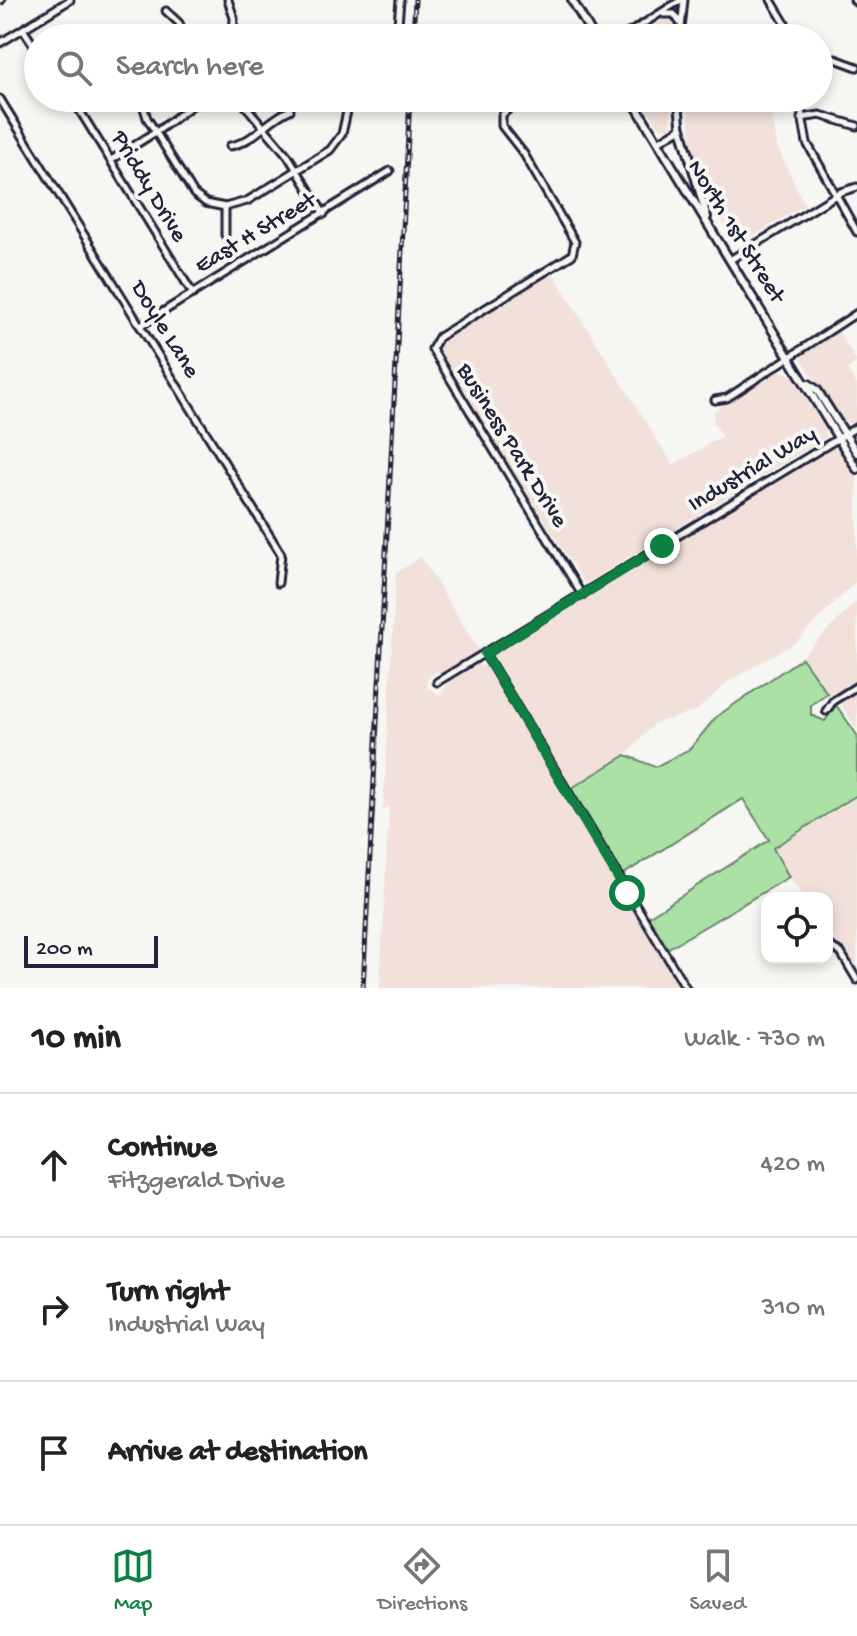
<!DOCTYPE html>
<html lang="en">
<head>
<meta charset="utf-8">
<style>
  :root { --surface:#fff; --page:#f2f2f2; --text:#222; --muted:#767676; --line:#e0e0e0; --accent:#0b8043 }
  body { margin:0; font-family:"Gochi Hand",sans-serif; background:var(--page); color:var(--text) }
  .controls { position:absolute; right:24px; bottom:24px; display:grid; overflow:hidden; border-radius:16px; box-shadow:0 4px 12px #0003 }
  .controls button { width:72px; height:72px; display:grid; place-items:center; padding:0; border:0; border-bottom:2px solid var(--line); background:var(--surface); color:var(--text); font:40px sans-serif }
  .scale { position:absolute; left:24px; bottom:20px; width:134px; box-sizing:border-box; padding-left:8px; border:4px solid #22223b; border-top:0; font-size:22px; line-height:28px; white-space:nowrap; color:#22223b; -webkit-text-stroke:6px #f6f6f2; paint-order:stroke }
  .stop { position:absolute; width:24px; height:24px; margin:-18px; border:6px solid #0b8043; border-radius:50%; background:#fff }
  .stop.end { background:#0b8043; border-color:#fff; box-shadow:0 2px 8px #0008 }
  .list { margin:0; padding:0; list-style:none }
  h2 { display:flex; justify-content:space-between; align-items:center; height:104px; margin:0; padding:0 32px; font-size:34px }
  h2 small { font-size:26px; font-weight:400; color:var(--muted) }
  .list li { display:grid; grid-template-columns:52px 1fr auto; gap:24px; align-items:center; box-sizing:border-box; height:144px; padding:0 32px; border-top:2px solid var(--line) }
  .list b { display:block; font-size:30px; white-space:nowrap }
  .list p { margin:0; font-size:26px; white-space:nowrap; color:var(--muted) }
  .list em { font-size:26px; font-style:normal; color:var(--muted) }
  .icon { flex:none; width:44px; height:44px; fill:none; stroke:currentColor; stroke-width:2; stroke-linecap:round; stroke-linejoin:round }
  .map { position:relative; flex:none; width:857px; height:988px; overflow:hidden }
  .search { position:absolute; background:var(--surface); box-shadow:0 4px 12px #0003; left:24px; right:24px; top:24px; height:88px; display:flex; align-items:center; gap:20px; box-sizing:border-box; padding:0 28px; border-radius:44px; color:var(--muted); font-size:30px }
  .sheet { height:536px; background:var(--surface) }
  nav { display:flex; justify-content:space-around; align-items:center; box-sizing:border-box; height:112px; border-top:2px solid var(--line); background:var(--surface); font-size:22px; color:var(--muted) }
  nav a { display:grid; justify-items:center; gap:4px }
  nav .on { color:var(--accent) }
  .map>svg:first-child { display:block }
</style>
</head>
<body>
<div class="map">
<svg width="857" height="988" viewBox="0 0 857 988">
  <rect width="100%" height="100%" fill="#f6f6f2"/>
  <filter id="ink" filterUnits="userSpaceOnUse"><feTurbulence type="fractalNoise" baseFrequency=".0125" numOctaves="2"/><feDisplacementMap in="SourceGraphic" scale="16" xChannelSelector="R" yChannelSelector="G"/><feConvolveMatrix kernelMatrix="1 2 1 2 8 2 1 2 1" color-interpolation-filters="sRGB"/></filter>
  <g filter="url(#ink)">
    <g fill="#f2e1da">
      <path d="M669 16 675 19 674 38H652L646 30Z"/>
      <path d="M640 98H672L671 128 659 127Z"/>
      <path d="M686 98H768L777 147 805 205 745 240 727 231 704 187 693 148Z"/>
      <path d="M552 272 673 465 722 436 713 421 715 410 780 371 793 376 825 429 826 437 585 584 435 350 436 344Z"/>
      <path d="M837 329 857 362 847 369 857 385V421L852 424 841 420 798 353Z"/>
      <path d="M837 443 857 475V580L796 642 728 682 696 711 654 724 626 755 570 789 490 655Z"/>
      <path d="M421 557 480 652 447 672 433 673 427 679V688L440 694 451 680 477 665 487 667 680 988H380L389 806 383 810 396 573Z"/>
      <path d="M857 601V679L828 697 802 656Z"/>
      <path d="M857 692V730L840 702Z"/>
      <path d="M857 797V974L833 936 827 932V898H803L773 849Z"/>
    </g>
    <path fill="#abe1a4" stroke="#668270" stroke-width="2" d="M802 658 827 693 811 705V715L825 721 836 705 857 735V795L773 848 789 877 667 949 648 917 769 840 743 799 622 875 570 789 626 755 655 767 690 749 716 717Z"/>
    <g fill="none" stroke-linecap="round" stroke-linejoin="round">
      <defs>
        <g id="minor">
          <path d="M0 0H1"/>
          <path d="M228 0 234 18 233 38"/>
          <path d="M771 0 794 38"/>
          <path d="M854 0 857 3"/>
          <path d="M166 11 179 23 185 38"/>
          <path d="M664 14H674L681 24"/>
          <path d="M23 29 38 52"/>
          <path d="M392 38 398 24 400 0"/>
          <path d="M621 38 681 0"/>
          <path d="M680 38 684 0"/>
          <path d="M0 43 70 0"/>
          <path d="M819 53 857 67"/>
          <path d="M72 98 193 294"/>
          <path d="M141 98 147 118 194 194 206 203 225 207 247 201 330 150 342 134 350 98"/>
          <path d="M239 98 288 156 324 214"/>
          <path d="M521 98 502 115V126L524 154 575 242 572 255 439 337 432 349 582 595"/>
          <path d="M799 98 807 143 857 232"/>
          <path d="M0 99 281 554 278 583"/>
          <path d="M801 118 820 115 857 126"/>
          <path d="M658 142 681 128 678 98"/>
          <path d="M230 146C254 142 268 119 290 110"/>
          <path d="M111 160 159 130 202 98"/>
          <path d="M225 207V235"/>
          <path d="M730 260 841 192 857 187"/>
          <path d="M140 326 390 171"/>
          <path d="M715 400 727 398 857 313"/>
          <path d="M485 654 686 988"/>
          <path d="M437 682 857 427"/>
          <path d="M826 711 833 701 857 686"/>
          <path d="M827 944 841 953 857 980"/>
        </g>
        <g id="major">
          <path d="M572 0 594 38"/>
          <path d="M631 98 857 469"/>
          <path d="M681 128 707 217"/>
          <path d="M809 384 817 390 857 453"/>
        </g>
      </defs>
      <use href="#minor" stroke="#22223b" stroke-width="11"/>
      <use href="#major" stroke="#22223b" stroke-width="12"/>
      <use href="#minor" stroke="#f6f6f2" stroke-width="5"/>
      <use href="#major" stroke="#f6f6f2" stroke-width="6"/>
      <defs>
        <g id="rail">
          <path d="M413 38 415 0"/>
          <path d="M363 988 410 98"/>
        </g>
      </defs>
      <use href="#rail" stroke="#22223b" stroke-width="5"/>
      <use href="#rail" stroke="#f6f6f2" stroke-width="2" stroke-dasharray="6" stroke-linecap="butt"/>
    </g>
  </g>
  <g fill="none" stroke-linecap="round" stroke-linejoin="round" filter="url(#ink)">
    <path stroke="#0b8043" stroke-width="10" d="M627 893 485 654 662 546"/>
  </g>
  <g text-anchor="middle" dominant-baseline="central" stroke-width="8" stroke-linejoin="round" paint-order="stroke">
    <g font-size="24" fill="#22223b" stroke="#f6f6f2">
      <text transform="translate(148 187) rotate(59)">Priddy Drive</text>
      <text transform="translate(735 232) rotate(58)">North 1st Street</text>
      <text transform="translate(256 234) rotate(-31)">East H Street</text>
      <text transform="translate(164 330) rotate(58)">Doyle Lane</text>
      <text transform="translate(511 446) rotate(58)">Business Park Drive</text>
      <text transform="translate(753 470) rotate(-31)">Industrial Way</text>
    </g>
  </g>
</svg>
<div class="controls">
<button><svg class="icon" aria-label="locate" viewBox="0 0 24 24"><circle cx="12" cy="12" r="6"/><path d="M12 2v4M12 18v4M2 12h4M18 12h4"/></svg></button>
</div>
<div class="scale">200 m</div>
<div class="stop" style="left:627px;top:893px"></div>
<div class="stop end" style="left:662px;top:546px"></div>
<div class="search"><svg class="icon" aria-label="search" viewBox="0 0 24 24"><circle cx="10" cy="10" r="6"/><path d="M15 15l6 6"/></svg>Search here</div>
</div>
<section class="sheet">
<h2>10 min<small>Walk · 730 m</small></h2>
<ul class="list">
<li><svg class="icon" aria-label="ahead" viewBox="0 0 24 24"><path d="M12 20V5M6 11l6-6 6 6"/></svg><div><b>Continue</b><p>Fitzgerald Drive</p></div><em>420 m</em></li>
<li><svg class="icon" aria-label="right" viewBox="0 0 24 24"><path d="M7 20v-9h11M14 6l5 5-5 5"/></svg><div><b>Turn right</b><p>Industrial Way</p></div><em>310 m</em></li>
<li><svg class="icon" aria-label="arrive" viewBox="0 0 24 24"><path d="M6 21V4h12l-3 4 3 4H6"/></svg><div><b>Arrive at destination</b></div></li>
</ul>
</section>
<nav>
<a class="on"><svg class="icon" aria-label="map" viewBox="0 0 24 24"><path d="M3 6l6-2 6 2 6-2v14l-6 2-6-2-6 2zM9 4v14M15 6v14"/></svg>Map</a>
<a><svg class="icon" aria-label="directions" viewBox="0 0 24 24"><path d="M12 3l9 9-9 9-9-9zM9 14v-3h6M13 9l2 2-2 2"/></svg>Directions</a>
<a><svg class="icon" aria-label="saved" viewBox="0 0 24 24"><path d="M7 4h10v16l-5-4-5 4z"/></svg>Saved</a>
</nav>
</body>
</html>
